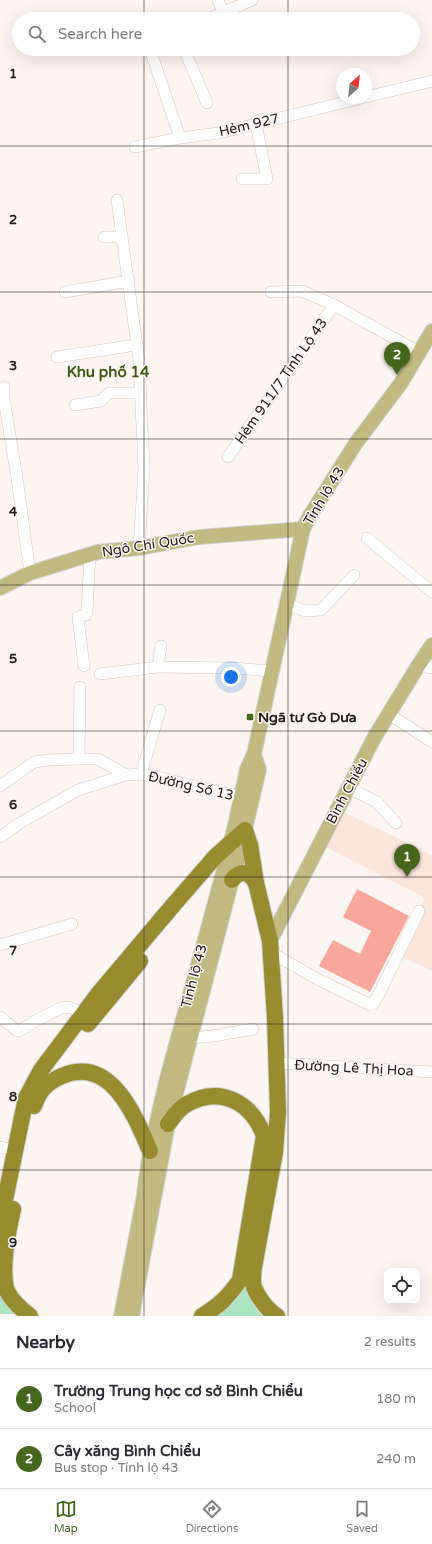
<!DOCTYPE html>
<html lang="en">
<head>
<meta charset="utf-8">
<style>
  :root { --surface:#fff; --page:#f2f2f3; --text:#2b2b33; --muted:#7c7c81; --line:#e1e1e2; --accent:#45661c }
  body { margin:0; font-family:"Varela Round",sans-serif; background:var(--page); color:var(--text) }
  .controls { position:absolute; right:12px; bottom:12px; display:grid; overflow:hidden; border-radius:8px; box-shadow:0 4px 16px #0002 }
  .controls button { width:36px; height:36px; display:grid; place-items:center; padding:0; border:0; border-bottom:1px solid var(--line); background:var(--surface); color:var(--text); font:20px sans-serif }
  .compass { position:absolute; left:336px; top:68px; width:36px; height:36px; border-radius:50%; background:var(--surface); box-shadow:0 4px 16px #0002; rotate:27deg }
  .you { position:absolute; left:231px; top:677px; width:14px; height:14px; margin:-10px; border:3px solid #fff; border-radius:50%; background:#1a73e8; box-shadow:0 0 0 6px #1a73e833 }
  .badge { display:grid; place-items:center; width:26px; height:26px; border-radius:50%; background:var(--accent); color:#fff; font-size:13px; font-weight:700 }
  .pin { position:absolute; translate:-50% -33px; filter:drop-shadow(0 1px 2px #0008) }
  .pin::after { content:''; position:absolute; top:21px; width:14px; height:12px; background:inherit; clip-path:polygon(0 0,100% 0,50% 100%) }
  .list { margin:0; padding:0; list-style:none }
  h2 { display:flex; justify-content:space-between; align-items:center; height:52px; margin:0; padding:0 16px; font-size:17px }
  h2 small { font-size:13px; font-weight:400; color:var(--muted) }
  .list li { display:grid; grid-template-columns:26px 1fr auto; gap:12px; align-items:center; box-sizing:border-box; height:60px; padding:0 16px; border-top:1px solid var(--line) }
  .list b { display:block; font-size:15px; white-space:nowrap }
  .list p { margin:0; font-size:13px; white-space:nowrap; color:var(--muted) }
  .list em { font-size:13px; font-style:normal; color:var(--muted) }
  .icon { flex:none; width:22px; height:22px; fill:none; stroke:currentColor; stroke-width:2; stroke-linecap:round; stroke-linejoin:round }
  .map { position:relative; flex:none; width:432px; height:1316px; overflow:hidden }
  .search { position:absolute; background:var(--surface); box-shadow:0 4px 16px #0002; left:12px; right:12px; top:12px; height:44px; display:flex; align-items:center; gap:10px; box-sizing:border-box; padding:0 14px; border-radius:22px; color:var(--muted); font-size:15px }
  .sheet { height:172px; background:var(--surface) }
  nav { display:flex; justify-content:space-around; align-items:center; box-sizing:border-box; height:56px; border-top:1px solid var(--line); background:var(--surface); font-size:11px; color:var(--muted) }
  nav a { display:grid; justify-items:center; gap:2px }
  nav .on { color:var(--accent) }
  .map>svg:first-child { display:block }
</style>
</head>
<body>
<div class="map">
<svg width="432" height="1316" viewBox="0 0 432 1316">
  <rect width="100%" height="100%" fill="#fdf5f2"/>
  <path fill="#fbe6dd" d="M340 810 432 855V971L396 954 425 898 320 844Z"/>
  <g fill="#abe5c1">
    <path d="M246 1285 267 1316H215L234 1301Z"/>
    <path d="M0 1291 18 1314H0Z"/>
  </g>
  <path fill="#f7a79c" d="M357 889 409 916 370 992 319 966 333 940 360 954 371 931 343 917Z"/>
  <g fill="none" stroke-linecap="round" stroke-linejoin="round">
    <defs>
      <g id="minor">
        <path d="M218 0 223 12"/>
        <path d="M208 19 252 0"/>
        <path d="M150 49 180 138"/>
        <path d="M184 49 207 103"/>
        <path d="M366 97 432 81"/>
        <path d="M135 147 180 138 219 133 362 98"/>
        <path d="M242 179H267L256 124"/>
        <path d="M117 200 122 237"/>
        <path d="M104 237H122L139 360 144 469 139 548"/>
        <path d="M65 292 129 281"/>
        <path d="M271 292 302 291 334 305 419 352"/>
        <path d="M57 357 136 345"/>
        <path d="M4 387V399L17 478 30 573"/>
        <path d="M75 405 101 401 109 393H140"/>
        <path d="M228 457 334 305"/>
        <path d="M367 538 432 592"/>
        <path d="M287 604 305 611 321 610 354 575"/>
        <path d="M161 646 158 667 233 668 271 671"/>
        <path d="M84 666 78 617 86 615 87 612 90 554"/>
        <path d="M418 666 432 668"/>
        <path d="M100 674 158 667"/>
        <path d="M389 714 432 742"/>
        <path d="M79 759 80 687"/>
        <path d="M141 774 160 710"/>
        <path d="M0 786 34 762 49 760 79 759H98L126 775"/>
        <path d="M348 788 377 802 396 823"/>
        <path d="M0 837 20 823 78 790 126 775 141 774 157 777 241 797"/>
        <path d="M0 945 72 924"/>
        <path d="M270 952 319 980 371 1005 373 1004 380 992 419 911"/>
        <path d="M0 1017 16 1030 19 1031 37 1020 63 1007 72 1008 83 1014"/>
        <path d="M190 1038 213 1036 253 1029"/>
        <path d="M277 1063 432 1072"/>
        <path d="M0 1147 15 1150"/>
      </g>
      <g id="major">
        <path d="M0 588 30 573 98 552 139 548 199 537 303 529"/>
        <path d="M270 941 374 738 418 666 432 645"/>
        <path d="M121 1316 143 1201 150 1151 167 1078 223 873 236 821 247 769 254 754 303 529 309 517 356 443 401 383 432 331"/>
        <path d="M132 1316 168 1124 242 842 259 770 254 754"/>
      </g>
      <g id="highway">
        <path d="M232 880C241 869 249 872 256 883"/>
        <path d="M88 1024 140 961"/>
        <path d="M34 1106C39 1091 47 1082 62 1076 111 1055 135 1116 150 1151"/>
        <path d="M168 1124C173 1117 179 1108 187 1104 221 1085 252 1103 264 1136L240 1280C228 1297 219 1306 202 1316"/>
        <path d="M13 1209C8 1232 0 1270 7 1291 12 1301 21 1309 30 1316"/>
        <path d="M0 1224 26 1098 41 1070 99 993 175 903 215 857 245 830 250 845 256 883 270 941 275 1018 278 1112 275 1152 254 1267C253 1272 253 1278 253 1283 255 1294 267 1310 277 1316"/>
      </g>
    </defs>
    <use href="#minor" stroke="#d8c6be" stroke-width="12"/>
    <use href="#major" stroke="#d4d2d2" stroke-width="16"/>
    <use href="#highway" stroke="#d4d2d2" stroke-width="18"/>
    <use href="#minor" stroke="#fff" stroke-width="11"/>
    <use href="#major" stroke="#c1bb83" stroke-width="14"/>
    <use href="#highway" stroke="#978d30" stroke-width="16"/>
  </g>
  <path fill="none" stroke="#27201e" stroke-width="1" stroke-opacity="0.55" d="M144 0V19M288 0V19M144 49V1316M288 49V1316M0 146H432M0 292H432M0 439H432M0 585H432M0 731H432M0 877H432M0 1024H432M0 1170H432"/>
  <rect fill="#45661c" stroke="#fdf5f2" stroke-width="1.5" x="246" y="713" width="8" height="8" rx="2"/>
  <g text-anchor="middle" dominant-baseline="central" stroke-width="3" stroke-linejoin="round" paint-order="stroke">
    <g font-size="14" fill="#27201e" stroke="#fdf5f2">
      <text transform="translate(249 125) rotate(-13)">Hẻm 927</text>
      <text transform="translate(281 381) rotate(-55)">Hẻm 911/7 Tỉnh Lộ 43</text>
      <text transform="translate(324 496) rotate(-59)">Tỉnh lộ 43</text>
      <text transform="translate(148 545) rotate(-9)">Ngô Chí Quốc</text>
      <text transform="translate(191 786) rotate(13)">Đường Số 13</text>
      <text transform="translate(347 791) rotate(-62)">Bình Chiểu</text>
      <text transform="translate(194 976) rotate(-75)">Tỉnh lộ 43</text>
      <text transform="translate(354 1068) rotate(3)">Đường Lê Thị Hoa</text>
    </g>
    <g font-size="14" font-weight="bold" fill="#27201e" stroke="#fdf5f2" text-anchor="start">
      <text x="258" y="717">Ngã tư Gò Dưa</text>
    </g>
    <g font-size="15" font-weight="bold" fill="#3d5b17" stroke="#fdf5f2">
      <text x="108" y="372">Khu phố 14</text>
    </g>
  </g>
  <g font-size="13" text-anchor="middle" font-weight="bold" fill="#27201e" stroke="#fdf5f2" stroke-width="3" stroke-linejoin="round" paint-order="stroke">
    <text x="13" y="78">1</text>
    <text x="13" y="224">2</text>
    <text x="13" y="370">3</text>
    <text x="13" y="516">4</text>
    <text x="13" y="663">5</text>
    <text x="13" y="809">6</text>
    <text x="13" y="955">7</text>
    <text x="13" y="1101">8</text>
    <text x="13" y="1247">9</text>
  </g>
</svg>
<div class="controls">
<button><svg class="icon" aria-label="locate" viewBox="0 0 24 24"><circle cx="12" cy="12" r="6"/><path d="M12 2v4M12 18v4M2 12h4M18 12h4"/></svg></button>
</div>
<svg class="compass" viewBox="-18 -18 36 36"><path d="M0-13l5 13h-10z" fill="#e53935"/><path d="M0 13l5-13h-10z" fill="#7c7c81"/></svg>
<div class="you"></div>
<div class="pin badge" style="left:407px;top:877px">1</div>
<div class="pin badge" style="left:397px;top:375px">2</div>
<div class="search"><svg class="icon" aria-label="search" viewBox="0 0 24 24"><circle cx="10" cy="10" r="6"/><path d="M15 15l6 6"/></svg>Search here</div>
</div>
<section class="sheet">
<h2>Nearby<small>2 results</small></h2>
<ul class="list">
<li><span class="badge">1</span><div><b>Trường Trung học cơ sở Bình Chiểu</b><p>School</p></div><em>180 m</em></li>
<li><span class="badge">2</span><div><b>Cây xăng Bình Chiểu</b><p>Bus stop · Tỉnh lộ 43</p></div><em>240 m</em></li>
</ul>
</section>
<nav>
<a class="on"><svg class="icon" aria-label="map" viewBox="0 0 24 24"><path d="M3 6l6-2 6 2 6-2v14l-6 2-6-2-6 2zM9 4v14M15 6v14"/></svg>Map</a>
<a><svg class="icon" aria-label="directions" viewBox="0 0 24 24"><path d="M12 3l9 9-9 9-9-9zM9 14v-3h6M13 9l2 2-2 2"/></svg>Directions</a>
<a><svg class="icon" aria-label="saved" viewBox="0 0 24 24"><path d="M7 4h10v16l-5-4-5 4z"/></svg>Saved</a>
</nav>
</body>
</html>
